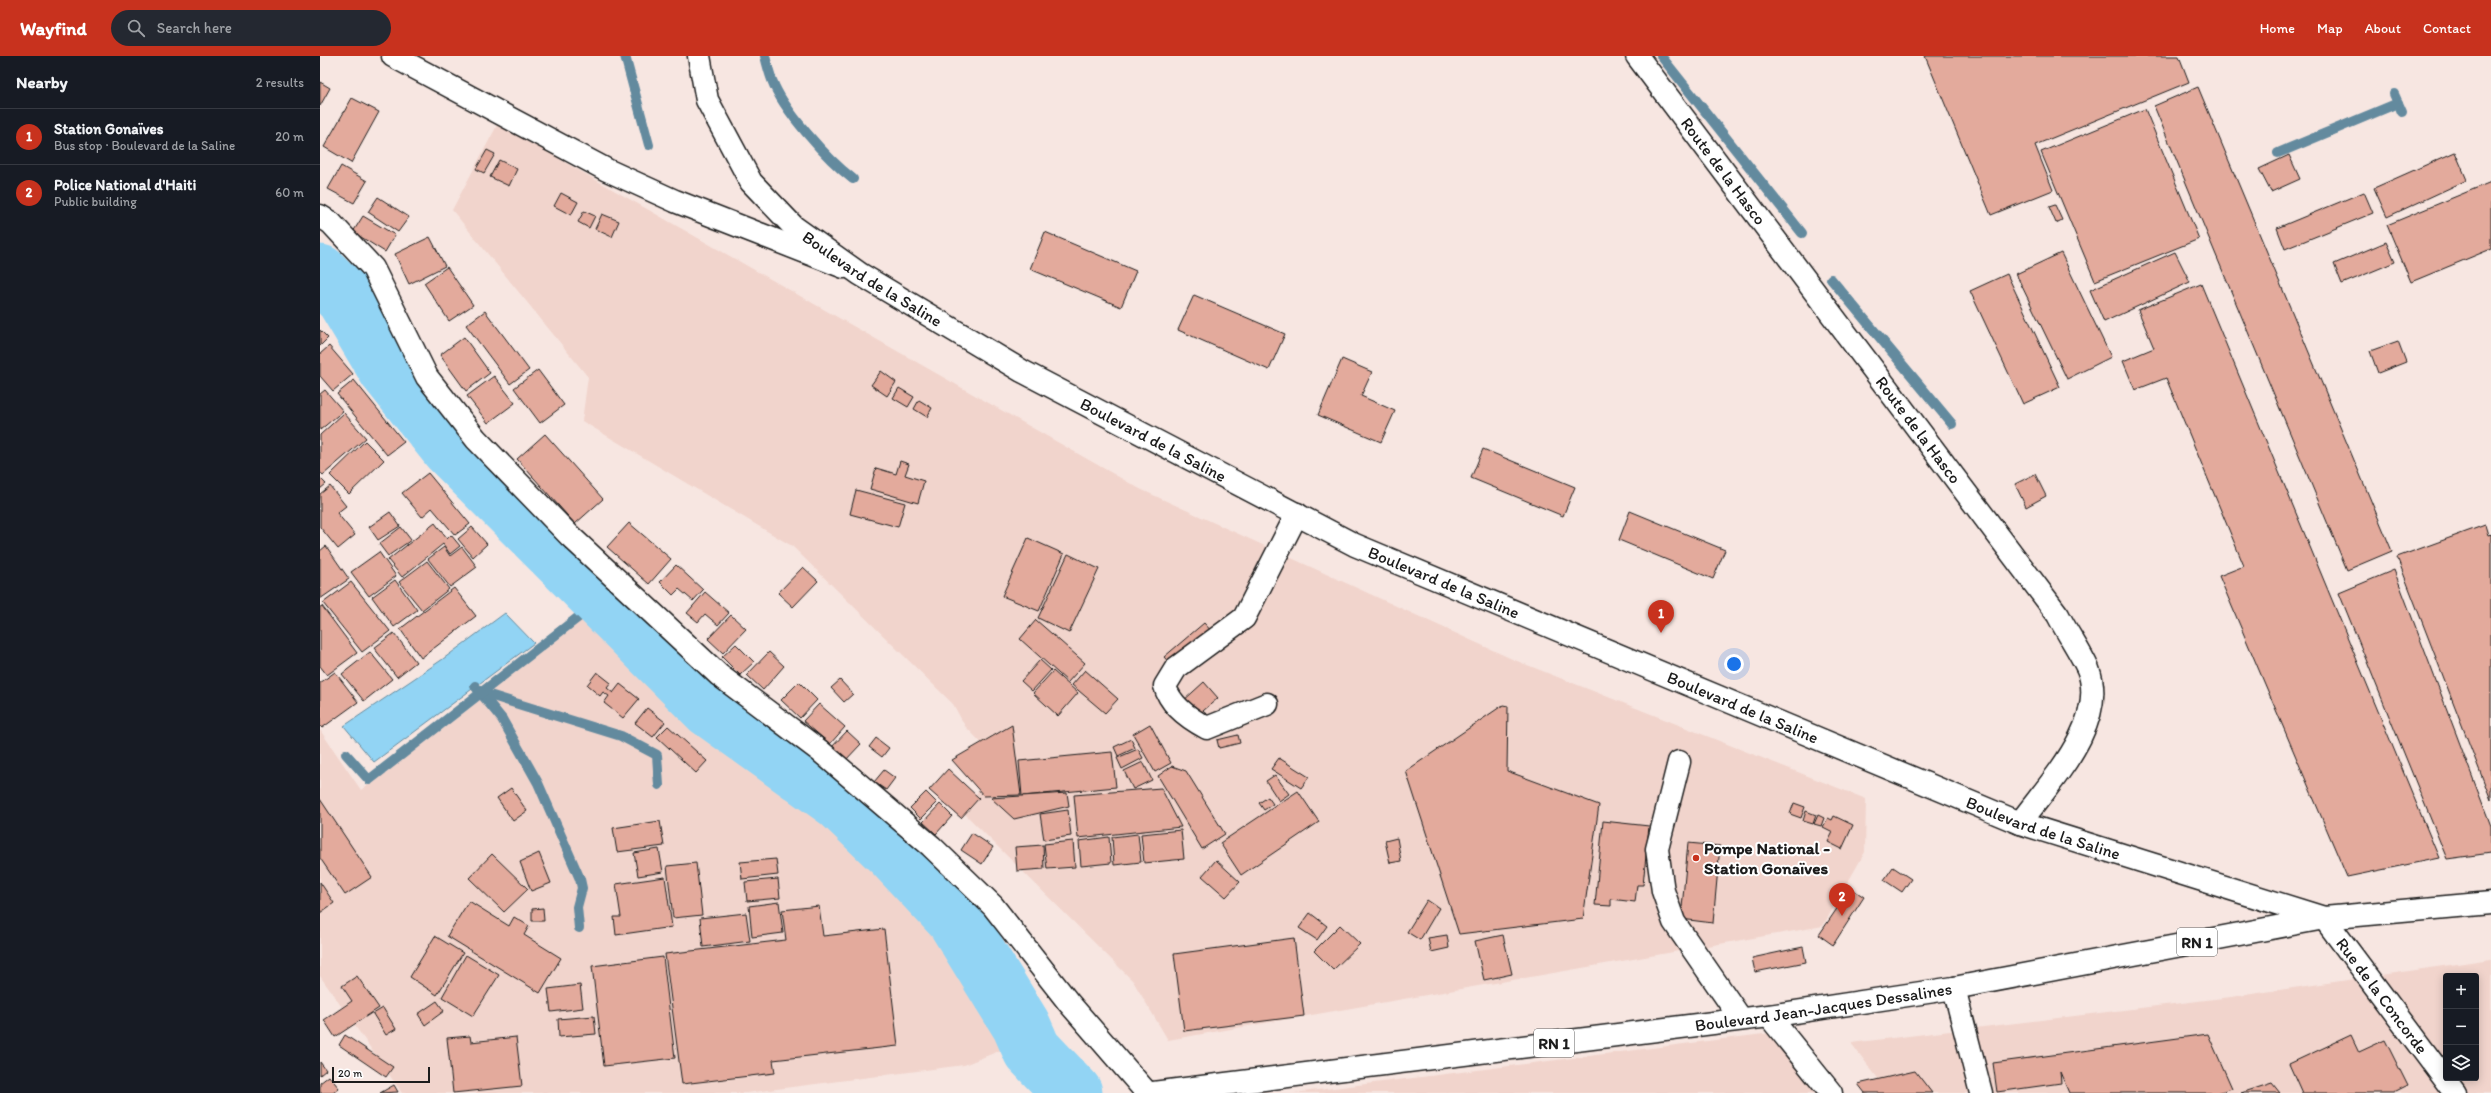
<!DOCTYPE html>
<html lang="en">
<head>
<meta charset="utf-8">
<style>
  :root { --surface:#171b24; --page:#242831; --text:#f1f3f6; --muted:#9ea1a6; --line:#363941; --accent:#c8321e }
  body { margin:0; font-family:Itim,sans-serif; background:var(--page); color:var(--text) }
  .controls { position:absolute; right:12px; bottom:12px; display:grid; overflow:hidden; border-radius:4px; box-shadow:0 2px 10px #0003 }
  .controls button { width:36px; height:36px; display:grid; place-items:center; padding:0; border:0; border-bottom:1px solid var(--line); background:var(--surface); color:var(--text); font:20px sans-serif }
  .scale { position:absolute; left:12px; bottom:10px; width:98px; box-sizing:border-box; padding-left:4px; border:2px solid #1c1c1c; border-top:0; font-size:11px; line-height:14px; white-space:nowrap; color:#1c1c1c; -webkit-text-stroke:3px #fff; paint-order:stroke }
  .you { position:absolute; left:1414px; top:608px; width:14px; height:14px; margin:-10px; border:3px solid #fff; border-radius:50%; background:#1a73e8; box-shadow:0 0 0 6px #1a73e833 }
  .badge { display:grid; place-items:center; width:26px; height:26px; border-radius:50%; background:var(--accent); color:#fff; font-size:13px; font-weight:700 }
  .pin { position:absolute; translate:-50% -33px; filter:drop-shadow(0 1px 2px #0008) }
  .pin::after { content:''; position:absolute; top:21px; width:14px; height:12px; background:inherit; clip-path:polygon(0 0,100% 0,50% 100%) }
  .list { margin:0; padding:0; list-style:none }
  h2 { display:flex; justify-content:space-between; align-items:center; height:52px; margin:0; padding:0 16px; font-size:17px }
  h2 small { font-size:13px; font-weight:400; color:var(--muted) }
  .list li { display:grid; grid-template-columns:26px 1fr auto; gap:12px; align-items:center; box-sizing:border-box; height:56px; padding:0 16px; border-top:1px solid var(--line) }
  .list b { display:block; font-size:15px; white-space:nowrap }
  .list p { margin:0; font-size:13px; white-space:nowrap; color:var(--muted) }
  .list em { font-size:13px; font-style:normal; color:var(--muted) }
  .icon { flex:none; width:22px; height:22px; fill:none; stroke:currentColor; stroke-width:2; stroke-linecap:round; stroke-linejoin:round }
  .map { position:relative; flex:none; width:2171px; height:1037px; overflow:hidden }
  header { display:flex; align-items:center; gap:24px; box-sizing:border-box; height:56px; padding:0 20px; background:var(--accent); color:#fff }
  header strong { font-size:19px }
  nav { display:flex; gap:22px; margin-inline-start:auto; font-size:14px }
  .search { width:280px; height:36px; background:var(--page); display:flex; align-items:center; gap:10px; box-sizing:border-box; padding:0 14px; border-radius:22px; color:var(--muted); font-size:15px }
  main { display:flex }
  aside { flex:1; background:var(--surface) }
  .map>svg:first-child { display:block }
</style>
</head>
<body>
<header>
<strong>Wayfind</strong>
<div class="search"><svg class="icon" aria-label="search" viewBox="0 0 24 24"><circle cx="10" cy="10" r="6"/><path d="M15 15l6 6"/></svg>Search here</div>
<nav><a>Home</a><a>Map</a><a>About</a><a>Contact</a></nav>
</header>
<main>
<aside>
<h2>Nearby<small>2 results</small></h2>
<ul class="list">
<li><span class="badge">1</span><div><b>Station Gonaïves</b><p>Bus stop · Boulevard de la Saline</p></div><em>20 m</em></li>
<li><span class="badge">2</span><div><b>Police National d'Haiti</b><p>Public building</p></div><em>60 m</em></li>
</ul>
</aside>
<div class="map">
<svg width="2171" height="1037" viewBox="0 0 2171 1037">
  <rect width="100%" height="100%" fill="#f7e6e1"/>
  <filter id="ink" filterUnits="userSpaceOnUse"><feTurbulence type="fractalNoise" baseFrequency=".025" numOctaves="2"/><feDisplacementMap in="SourceGraphic" scale="8" xChannelSelector="R" yChannelSelector="G"/><feConvolveMatrix kernelMatrix="1 2 1 2 8 2 1 2 1" color-interpolation-filters="sRGB"/></filter>
  <g filter="url(#ink)">
    <g fill="#f1d4cc" fill-rule="evenodd">
      <path d="M181 62 246 107 820 433 1192 603 1546 743 1545 796 1503 870 848 984 813 925 644 757 678 704 645 670 633 648 472 490 262 365 268 321 132 154Z"/>
      <path d="M277 550 390 652 520 745 584 806 637 874 694 989 644 1009 426 1037H82L0 920V674L41 734Z"/>
      <path d="M2171 903V1037H1569L1531 987 1911 941ZM2126 920H2156V1022H2126Z"/>
      <path d="M1466 975 1515 1037H974Z"/>
    </g>
    <path fill="#92d4f4" stroke="#638a9e" d="M185 557 214 587 54 706 24 670 123 603Z"/>
    <g fill="none" stroke-linecap="round" stroke-linejoin="round">
      <g stroke="#638a9e" stroke-width="10">
        <path d="M305 0 329 89"/>
        <path d="M445 0C447 8 449 16 452 24 463 54 507 103 533 123"/>
        <path d="M1341 0 1482 177"/>
        <path d="M2074 38 2082 56"/>
        <path d="M1958 97 2078 47"/>
        <path d="M1511 223 1632 368"/>
        <path d="M155 630 182 663 218 727 260 823 262 832 257 851 259 872"/>
        <path d="M160 636 301 680 337 699 339 729"/>
        <path d="M26 698 49 724 265 556 273 534"/>
      </g>
      <path stroke="#92d4f4" stroke-width="59" d="M0 218 25 242 68 314 130 392 390 652 520 745 574 797 635 862 701 969 712 994 753 1037"/>
    </g>
    <g fill="#e3aa9c" stroke="#1c1c1c">
      <path d="M1605 0H1859L1869 26 1715 89 1733 134 1671 159Z"/>
      <path d="M0 26 10 32 0 50Z"/>
      <path d="M1878 31 2072 495 2027 514 1834 50Z"/>
      <path d="M32 42 59 56 31 107 4 91Z"/>
      <path d="M1825 53 1879 183 1775 225 1721 96Z"/>
      <path d="M167 94 175 98 164 117 156 113Z"/>
      <path d="M2135 96 2147 124 2067 161 2054 132Z"/>
      <path d="M1969 99 1980 123 1951 136 1939 113Z"/>
      <path d="M179 104 197 113 189 130 170 121Z"/>
      <path d="M21 110 47 125 34 147 8 133Z"/>
      <path d="M2171 126V193L2091 226 2067 169Z"/>
      <path d="M2044 136 2053 157 1965 193 1957 172Z"/>
      <path d="M241 137 258 146 251 159 234 150Z"/>
      <path d="M58 141 89 161 78 176 48 156Z"/>
      <path d="M1735 149 1742 164 1736 167 1729 151Z"/>
      <path d="M264 155 275 160 269 172 258 166Z"/>
      <path d="M282 158 299 165 292 181 275 173Z"/>
      <path d="M43 160 75 179 65 196 33 176Z"/>
      <path d="M725 176 816 215 801 251 710 213Z"/>
      <path d="M110 181 125 210 89 228 75 198Z"/>
      <path d="M2066 186 2075 206 2022 228 2014 208Z"/>
      <path d="M1855 196 1870 226 1784 266 1770 234Z"/>
      <path d="M1741 197 1791 301 1747 323 1696 218Z"/>
      <path d="M127 211 153 249 129 265 104 227Z"/>
      <path d="M1687 218 1740 331 1703 348 1650 235Z"/>
      <path d="M1881 228 2119 802 2027 821 1899 520 1924 510 1846 322 1815 334 1803 305 1834 292 1818 254Z"/>
      <path d="M874 239 965 278 949 314 858 274Z"/>
      <path d="M165 255 209 314 190 328 146 269Z"/>
      <path d="M0 274 8 282 0 290Z"/>
      <path d="M144 281 170 317 146 335 120 299Z"/>
      <path d="M2078 285 2086 306 2058 317 2050 295Z"/>
      <path d="M9 290 33 318 13 335 0 320V298Z"/>
      <path d="M1022 303 1052 316 1041 340 1075 355 1061 386 998 359Z"/>
      <path d="M218 314 244 349 220 367 194 332Z"/>
      <path d="M561 315 576 326 567 340 551 329Z"/>
      <path d="M174 320 195 347 168 367 147 340Z"/>
      <path d="M34 324 84 386 67 399 17 338Z"/>
      <path d="M579 332 594 341 588 351 573 342Z"/>
      <path d="M5 334 23 355 0 374V338Z"/>
      <path d="M599 344 612 352 607 361 594 353Z"/>
      <path d="M24 357 46 382 3 419 0 416V379Z"/>
      <path d="M225 378 283 443 255 468 197 403Z"/>
      <path d="M45 385 64 404 29 438 10 419Z"/>
      <path d="M1163 393 1255 431 1243 460 1151 422Z"/>
      <path d="M580 405 589 408 585 419 604 425 598 447 550 433 556 412 576 418Z"/>
      <path d="M108 417 150 468 135 479 112 452 102 461 82 437Z"/>
      <path d="M1715 418 1726 440 1706 451 1695 428Z"/>
      <path d="M0 422 6 428 0 433Z"/>
      <path d="M10 430 26 450 17 457 35 479 18 493 0 471V438Z"/>
      <path d="M536 434 585 447 578 471 530 458Z"/>
      <path d="M1310 455 1405 494 1393 523 1299 484Z"/>
      <path d="M70 456 80 470 58 484 49 471Z"/>
      <path d="M115 467 127 483 131 479 140 490 130 498 123 488 82 521 68 504Z"/>
      <path d="M309 467 351 503 329 528 287 491Z"/>
      <path d="M2165 469 2168 479 2171 478V744L2077 501Z"/>
      <path d="M81 471 91 484 68 500 59 488Z"/>
      <path d="M152 471 167 488 153 501 138 483Z"/>
      <path d="M708 482 744 498 719 555 682 540Z"/>
      <path d="M6 490 29 523 0 543V495Z"/>
      <path d="M124 491 130 500 142 491 157 511 130 531 108 503Z"/>
      <path d="M59 496 76 520 49 540 31 516Z"/>
      <path d="M748 498 779 513 749 577 718 562Z"/>
      <path d="M107 505 129 533 102 554 79 526Z"/>
      <path d="M356 509 383 534 373 545 359 533 353 539 340 526Z"/>
      <path d="M483 511 498 525 473 551 458 537Z"/>
      <path d="M2074 514 2171 770V797L2127 803 2019 537Z"/>
      <path d="M75 524 97 554 74 571 52 541Z"/>
      <path d="M31 526 70 575 42 596 3 547Z"/>
      <path d="M134 532 156 560 101 602 80 573Z"/>
      <path d="M385 536 409 557 398 569 385 558 378 566 367 557Z"/>
      <path d="M2 550 37 597 7 619 0 610V551Z"/>
      <path d="M411 559 426 573 403 597 388 583Z"/>
      <path d="M716 564 765 607 748 626 700 583Z"/>
      <path d="M884 567 894 578 854 612 844 601Z"/>
      <path d="M74 577 96 606 77 621 54 592Z"/>
      <path d="M416 588 434 606 420 619 402 601Z"/>
      <path d="M50 596 72 623 44 645 22 618Z"/>
      <path d="M449 596 464 610 443 634 427 619Z"/>
      <path d="M720 604 731 614 712 635 701 625Z"/>
      <path d="M765 614 798 643 785 657 752 629Z"/>
      <path d="M733 615 758 637 738 660 713 637Z"/>
      <path d="M15 616 38 646 2 672 0 670V627Z"/>
      <path d="M277 616 291 627 287 632 293 637 300 628 319 643 303 662 284 647 289 640 283 636 280 640 267 629Z"/>
      <path d="M520 624 533 638 524 646 511 632Z"/>
      <path d="M479 626 497 644 480 662 461 644Z"/>
      <path d="M884 626 898 642 876 661 862 646Z"/>
      <path d="M499 648 525 671 510 688 483 665Z"/>
      <path d="M1183 649 1188 650 1187 715 1279 749 1263 863 1139 878 1086 715Z"/>
      <path d="M327 652 345 666 333 681 315 667Z"/>
      <path d="M830 668 851 707 835 716 813 678Z"/>
      <path d="M692 669 701 739 664 740 632 704Z"/>
      <path d="M348 670 387 705 376 717 337 681Z"/>
      <path d="M527 675 541 688 524 706 510 693Z"/>
      <path d="M918 679 920 687 899 692 897 684Z"/>
      <path d="M556 682 569 692 562 701 549 691Z"/>
      <path d="M811 683 815 692 798 700 794 691Z"/>
      <path d="M818 693 823 702 802 713 797 702Z"/>
      <path d="M792 696 796 731 702 740 699 705Z"/>
      <path d="M959 702 989 721 981 732 951 713Z"/>
      <path d="M823 706 832 724 813 733 804 715Z"/>
      <path d="M852 710 866 715 905 778 882 793 838 720Z"/>
      <path d="M628 713 659 742 641 762 609 734Z"/>
      <path d="M564 714 575 722 566 734 554 726Z"/>
      <path d="M955 719 969 738 959 745 946 725Z"/>
      <path d="M191 732 207 755 193 765 177 742Z"/>
      <path d="M841 732 861 771 758 782 754 739Z"/>
      <path d="M978 735 999 766 921 819 900 787Z"/>
      <path d="M606 736 617 747 601 763 590 752Z"/>
      <path d="M747 737 749 750 694 763 671 742Z"/>
      <path d="M948 741 953 748 944 754 939 747Z"/>
      <path d="M0 743 52 821 25 839 0 802Z"/>
      <path d="M1474 747 1485 751 1481 762 1470 758Z"/>
      <path d="M620 748 632 760 616 778 603 766Z"/>
      <path d="M748 754 751 780 724 784 720 758Z"/>
      <path d="M1486 755 1496 759 1493 768 1483 765Z"/>
      <path d="M1498 759 1504 762 1501 770 1494 768Z"/>
      <path d="M1514 760 1533 769 1522 793 1508 786 1513 776 1503 771 1508 762 1512 764Z"/>
      <path d="M340 765 344 790 297 796 293 772Z"/>
      <path d="M1283 765 1329 770 1323 829H1317L1315 846 1291 843V850L1275 849Z"/>
      <path d="M861 774 864 803 824 807 821 778Z"/>
      <path d="M652 777 673 791 662 808 641 794Z"/>
      <path d="M818 778 821 806 794 809 792 781Z"/>
      <path d="M789 781 791 807 761 810 759 785Z"/>
      <path d="M1077 782 1081 805 1070 807 1065 785Z"/>
      <path d="M753 785 755 811 727 813 724 788Z"/>
      <path d="M1368 787 1400 790 1393 867 1361 863Z"/>
      <path d="M723 789 724 813 697 815 695 791Z"/>
      <path d="M339 793 343 816 318 820 314 797Z"/>
      <path d="M219 797 231 827 211 835 200 806Z"/>
      <path d="M172 798 208 833 184 856 149 822Z"/>
      <path d="M456 803 458 819 422 823 420 806Z"/>
      <path d="M896 804 920 826 906 841 882 820Z"/>
      <path d="M376 807 382 859 353 862 347 810Z"/>
      <path d="M1573 811 1591 823 1582 836 1564 824Z"/>
      <path d="M345 821 352 871 296 879 294 861H301L296 828Z"/>
      <path d="M458 823 460 842 427 845 425 826Z"/>
      <path d="M0 826 14 847 0 857Z"/>
      <path d="M1531 832 1544 841 1513 889 1499 879Z"/>
      <path d="M1107 844 1119 852 1100 884 1087 876Z"/>
      <path d="M149 845 189 870 194 861 209 870 204 879 241 902 220 937 127 880Z"/>
      <path d="M459 846 463 877 432 881 429 850Z"/>
      <path d="M499 850 503 880 564 873 578 990 453 1004 455 1017 362 1028 345 898 466 884 462 854Z"/>
      <path d="M223 852 224 865H212V853Z"/>
      <path d="M426 857 430 885 383 891 380 862Z"/>
      <path d="M990 857 1007 870 997 884 979 872Z"/>
      <path d="M1020 869 1040 888 1013 914 994 895Z"/>
      <path d="M1127 879 1129 892 1111 896 1108 882Z"/>
      <path d="M1183 879 1192 918 1164 924 1155 885Z"/>
      <path d="M115 880 143 897 117 939 90 921Z"/>
      <path d="M974 882 984 960 864 975 854 898Z"/>
      <path d="M1483 891 1486 906 1435 916 1432 902Z"/>
      <path d="M146 899 179 919 153 960 122 941Z"/>
      <path d="M343 901 355 1002 284 1010 272 910Z"/>
      <path d="M37 920 59 952 15 981 4 964 32 945 22 930Z"/>
      <path d="M260 929 263 952 231 956 228 933Z"/>
      <path d="M117 945 124 955 105 969 98 958Z"/>
      <path d="M63 952 76 973 66 979 53 958Z"/>
      <path d="M274 960 276 978 239 981 238 963Z"/>
      <path d="M1888 978 1912 1032 1897 1037H1749L1740 1016 1741 1027 1677 1036 1673 1007Z"/>
      <path d="M25 979 73 1011 66 1021 19 989Z"/>
      <path d="M2031 979 2039 996 2065 984 2088 1030 2074 1037H1982L1969 1008Z"/>
      <path d="M150 980 151 986 196 981 202 1030 133 1037 127 982Z"/>
      <path d="M0 1006 6 1014 0 1019Z"/>
      <path d="M1595 1015 1612 1037H1545L1538 1028Z"/>
      <path d="M9 1020 19 1032 13 1037H0V1027Z"/>
      <path d="M1952 1027 1960 1037H1921Z"/>
      <path d="M74 1029 78 1036 60 1037Z"/>
    </g>
    <g fill="none" stroke-linecap="round" stroke-linejoin="round">
      <defs>
        <g id="minor">
          <path d="M73 0 287 114 355 145 524 211"/>
          <path id="s1" d="M1317 0 1738 559C1747 577 1760 595 1768 613 1789 666 1729 727 1700 767"/>
          <path d="M0 160 11 167 53 212 107 321 156 383 250 480 399 619 500 695 611 790 673 850 749 947 827 1037"/>
          <path d="M947 648 887 672C870 663 850 649 845 630L856 612 924 562 977 458"/>
          <path d="M1359 706 1337 793 1343 835 1354 866 1421 963"/>
          <path id="s2" d="M2004 862 2135 1037"/>
          <path d="M1634 932 1661 1037"/>
          <path d="M1449 960 1511 1037"/>
        </g>
        <g id="major">
          <path id="s3" d="M379 0 387 44 431 126 474 171 540 218 702 315 1035 489 1700 767 2004 862"/>
          <path id="s4" d="M833 1037 1449 960 1634 932 2004 862 2171 847"/>
        </g>
      </defs>
      <use href="#minor" stroke="#1c1c1c" stroke-width="25"/>
      <use href="#major" stroke="#1c1c1c" stroke-width="25"/>
      <use href="#minor" stroke="#fff" stroke-width="22"/>
      <use href="#major" stroke="#fff" stroke-width="22"/>
    </g>
  </g>
  <circle fill="#c8321e" stroke="#fff" stroke-width="1.5" cx="1376" cy="802" r="4"/>
  <g text-anchor="middle" dominant-baseline="central" stroke-width="4" stroke-linejoin="round" paint-order="stroke">
    <g fill="#fff" stroke="#606060" stroke-width="1">
      <rect x="1857" y="872" width="40" height="28" rx="3"/>
      <rect x="1214" y="973" width="40" height="28" rx="3"/>
    </g>
    <g font-size="16" font-weight="bold" fill="#1c1c1c">
      <text x="1877" y="886">RN 1</text>
      <text x="1234" y="987">RN 1</text>
    </g>
    <g font-size="17" fill="#1c1c1c" stroke="#fff">
      <text stroke="none"><textPath href="#s1" startOffset="144">Route de la Hasco</textPath></text>
      <text stroke="none"><textPath href="#s3" startOffset="294">Boulevard de la Saline</textPath></text>
      <text stroke="none"><textPath href="#s1" startOffset="468">Route de la Hasco</textPath></text>
      <text stroke="none"><textPath href="#s3" startOffset="618">Boulevard de la Saline</textPath></text>
      <text stroke="none"><textPath href="#s3" startOffset="942">Boulevard de la Saline</textPath></text>
      <text stroke="none"><textPath href="#s3" startOffset="1266">Boulevard de la Saline</textPath></text>
      <text stroke="none"><textPath href="#s3" startOffset="1590">Boulevard de la Saline</textPath></text>
      <text stroke="none"><textPath href="#s2" startOffset="97">Rue de la Concorde</textPath></text>
      <text stroke="none"><textPath href="#s4" startOffset="676">Boulevard Jean-Jacques Dessalines</textPath></text>
    </g>
    <g font-size="17" font-weight="bold" fill="#1c1c1c" stroke="#fff" text-anchor="start">
      <text x="1384" y="792">Pompe National -<tspan x="1384" dy="20">Station Gonaïves</tspan></text>
    </g>
  </g>
</svg>
<div class="controls">
<button>+</button>
<button>−</button>
<button><svg class="icon" aria-label="layers" viewBox="0 0 24 24"><path d="M12 4l9 5-9 5-9-5zM3 14l9 5 9-5"/></svg></button>
</div>
<div class="scale">20 m</div>
<div class="you"></div>
<div class="pin badge" style="left:1341px;top:577px">1</div>
<div class="pin badge" style="left:1522px;top:860px">2</div>
</div>
</main>
</body>
</html>
